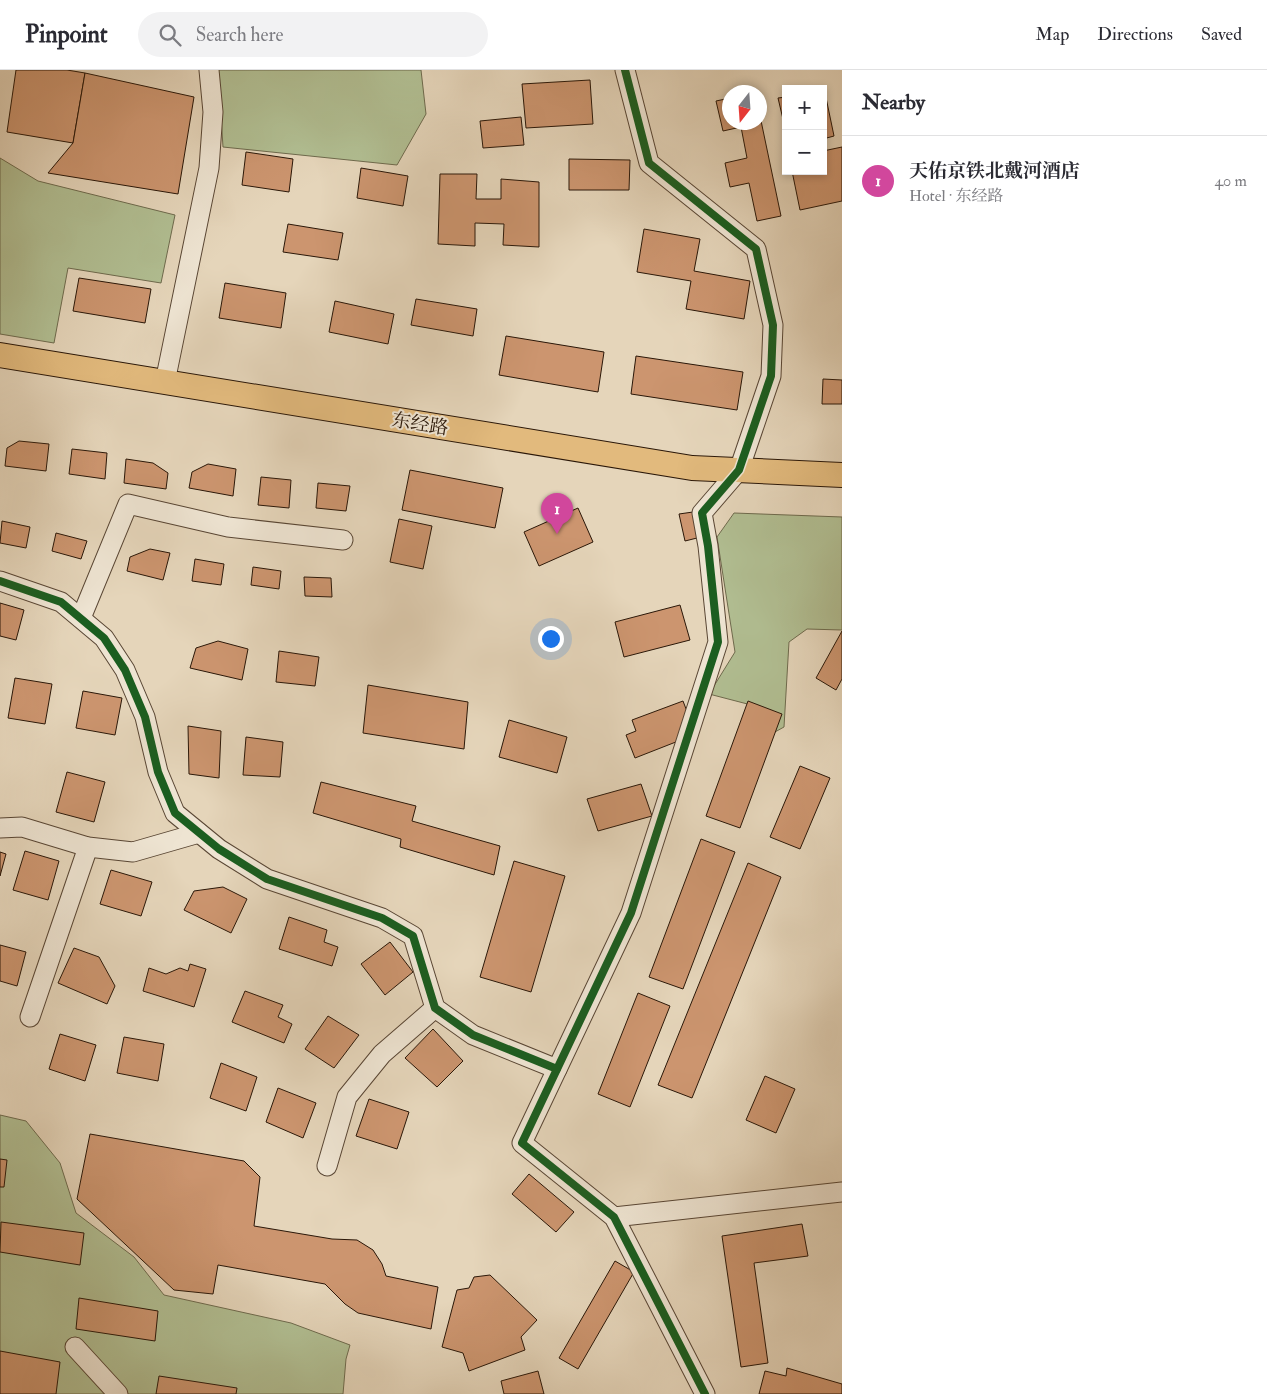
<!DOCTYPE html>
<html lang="en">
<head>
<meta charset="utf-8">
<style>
  :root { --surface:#fff; --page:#f2f2f3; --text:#2b2b33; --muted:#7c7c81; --line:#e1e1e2; --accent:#1a73e8 }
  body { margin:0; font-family:"IM FELL Double Pica","Noto Serif SC",serif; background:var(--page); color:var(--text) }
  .controls { position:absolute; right:15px; top:15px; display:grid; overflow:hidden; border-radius:0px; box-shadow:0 2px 8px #0003 }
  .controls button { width:45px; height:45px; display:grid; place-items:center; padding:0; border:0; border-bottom:1px solid var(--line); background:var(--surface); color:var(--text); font:25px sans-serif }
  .compass { position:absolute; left:722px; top:15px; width:45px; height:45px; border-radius:50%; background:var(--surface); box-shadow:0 2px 8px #0003; rotate:197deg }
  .you { position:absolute; left:550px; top:568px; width:18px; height:18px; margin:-12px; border:4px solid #fff; border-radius:50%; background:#1a73e8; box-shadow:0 0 0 8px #1a73e833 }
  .badge { display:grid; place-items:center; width:32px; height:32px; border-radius:50%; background:var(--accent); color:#fff; font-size:16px; font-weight:700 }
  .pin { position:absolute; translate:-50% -41px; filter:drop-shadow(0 1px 2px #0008) }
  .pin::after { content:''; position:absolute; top:26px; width:18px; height:15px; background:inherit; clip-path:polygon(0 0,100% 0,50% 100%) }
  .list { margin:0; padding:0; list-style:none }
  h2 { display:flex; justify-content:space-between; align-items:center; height:65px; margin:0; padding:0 20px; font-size:21px }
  h2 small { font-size:16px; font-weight:400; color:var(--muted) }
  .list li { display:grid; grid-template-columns:32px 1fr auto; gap:15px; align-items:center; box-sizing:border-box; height:90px; padding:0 20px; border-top:1px solid var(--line) }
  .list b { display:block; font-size:19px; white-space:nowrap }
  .list p { margin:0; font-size:16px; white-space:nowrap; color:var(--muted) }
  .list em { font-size:16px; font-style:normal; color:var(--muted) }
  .icon { flex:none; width:28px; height:28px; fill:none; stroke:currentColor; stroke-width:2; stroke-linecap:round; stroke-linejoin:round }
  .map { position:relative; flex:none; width:842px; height:1324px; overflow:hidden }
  header { display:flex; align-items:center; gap:30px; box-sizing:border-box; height:70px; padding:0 25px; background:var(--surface); border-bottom:1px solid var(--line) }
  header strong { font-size:24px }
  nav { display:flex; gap:28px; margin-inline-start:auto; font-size:18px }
  .search { width:350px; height:45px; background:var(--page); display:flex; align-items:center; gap:12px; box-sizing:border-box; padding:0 18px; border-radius:28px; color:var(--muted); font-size:19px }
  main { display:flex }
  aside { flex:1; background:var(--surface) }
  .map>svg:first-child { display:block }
</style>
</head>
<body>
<header>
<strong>Pinpoint</strong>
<div class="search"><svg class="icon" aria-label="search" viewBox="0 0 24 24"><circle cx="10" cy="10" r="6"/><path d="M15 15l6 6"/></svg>Search here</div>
<nav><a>Map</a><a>Directions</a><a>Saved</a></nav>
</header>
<main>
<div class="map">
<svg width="842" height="1324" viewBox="0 0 842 1324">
  <rect width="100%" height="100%" fill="#e5d5ba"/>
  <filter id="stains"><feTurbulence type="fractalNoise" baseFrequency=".004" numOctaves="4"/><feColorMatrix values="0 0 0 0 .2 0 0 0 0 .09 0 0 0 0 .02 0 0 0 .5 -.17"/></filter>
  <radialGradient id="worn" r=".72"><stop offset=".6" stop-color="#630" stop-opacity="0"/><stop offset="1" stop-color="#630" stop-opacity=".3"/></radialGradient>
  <g fill="#b1be92" stroke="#6e6a4d">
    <path d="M218 0H421L426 44 397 95 223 77Z"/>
    <path d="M0 88 38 111 175 145 161 213 68 198 54 273 0 264Z"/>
    <path d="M734 443 842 447V560L807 559 789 572 784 657 755 673 759 637 709 624 735 582 717 467Z"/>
    <path d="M0 1045 26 1051 60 1093 76 1143 134 1187 164 1225 291 1253 350 1275 346 1289 343 1324H0Z"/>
  </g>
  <g fill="#cc956f" stroke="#2a1708">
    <path d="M16 0H67L85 3 73 73 7 62Z"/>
    <path d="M85 3 194 27 178 124 48 103 73 73Z"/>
    <path d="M590 10 593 54 526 58 522 14Z"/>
    <path d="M824 18 834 66 823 69V19H822Z"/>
    <path d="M786 27V62L778 28Z"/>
    <path d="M730 28V52H760V46L781 146 757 151 749 113 730 117 725 93 747 88 741 57 723 61 716 31Z"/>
    <path d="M521 47 524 75 483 78 480 51Z"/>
    <path d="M842 77V131L800 140 792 101H823V81Z"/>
    <path d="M246 82 293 89 289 122 242 115Z"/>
    <path d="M569 89 630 90 629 120H569Z"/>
    <path d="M361 98 408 106 403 136 357 128Z"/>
    <path d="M440 104H477L476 129H501V109L539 112V177L503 175 504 154 475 153V176L438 174Z"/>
    <path d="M288 154 343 163 338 190 283 182Z"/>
    <path d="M644 159 700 169 694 201 750 211 744 249 686 239 691 211 637 202Z"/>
    <path d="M79 208 151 219 145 253 73 241Z"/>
    <path d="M225 213 286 223 281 258 219 248Z"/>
    <path d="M416 229 477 239 473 266 411 255Z"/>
    <path d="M335 231 394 244 388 274 329 262Z"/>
    <path d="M506 266 604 282 598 322 499 305Z"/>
    <path d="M636 286 743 302 737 340 631 324Z"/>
    <path d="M823 309 842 310V334H822Z"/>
    <path d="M19 371 49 374 46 401 5 396 7 378Z"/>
    <path d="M72 379 107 383 105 409 69 404Z"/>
    <path d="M126 389 153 393 168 403 166 419 124 413Z"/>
    <path d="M208 394 236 399 233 426 189 418 192 402Z"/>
    <path d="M410 400 503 418 495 458 402 440Z"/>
    <path d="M261 407 291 410 289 438 258 435Z"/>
    <path d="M318 413 350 416 346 441 316 438Z"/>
    <path d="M578 438 593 472 539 496 524 462Z"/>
    <path d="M693 442 697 468 685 471 679 444Z"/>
    <path d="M399 449 432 456 423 499 390 492Z"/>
    <path d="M2 451 30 457 26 478 0 473Z"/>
    <path d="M56 463 87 471 81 489 52 481Z"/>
    <path d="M150 479 170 483 163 510 127 501 130 487Z"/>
    <path d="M195 489 224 494 221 515 192 511Z"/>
    <path d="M253 497 281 501 279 519 251 515Z"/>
    <path d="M304 507 331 508 332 527 305 526Z"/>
    <path d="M0 533 24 540 16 570 0 566Z"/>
    <path d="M680 535 690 570 624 587 615 552Z"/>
    <path d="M842 561V609L836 620 816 608Z"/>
    <path d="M218 571 248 579 242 610 190 598 196 578Z"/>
    <path d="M279 581 319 587 315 616 276 612Z"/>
    <path d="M15 608 52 614 45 654 8 648Z"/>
    <path d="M368 615 468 632 464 679 363 663Z"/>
    <path d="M83 621 122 628 115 665 76 658Z"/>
    <path d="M683 631 691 652 686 668 635 688 626 665 636 661 632 650Z"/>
    <path d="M748 631 782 644 740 758 706 746Z"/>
    <path d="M509 650 567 667 557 703 499 687Z"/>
    <path d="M188 656 221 661 219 708 189 704Z"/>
    <path d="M246 667 283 672 280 707 243 705Z"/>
    <path d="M800 696 830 708 800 779 770 767Z"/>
    <path d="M67 702 105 712 94 752 56 742Z"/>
    <path d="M321 712 416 736 412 751 500 776 494 805 400 777 401 769 313 743Z"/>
    <path d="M641 714 652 746 598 761 587 729Z"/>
    <path d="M701 769 735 782 683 919 649 907Z"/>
    <path d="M25 781 59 791 48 830 13 820Z"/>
    <path d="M0 782 6 784 0 806Z"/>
    <path d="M514 791 565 806 531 922 480 907Z"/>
    <path d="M748 793 781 807 692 1028 658 1015Z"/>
    <path d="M111 800 152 812 141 846 100 834Z"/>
    <path d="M223 817 247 829 231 863 184 840 194 821Z"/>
    <path d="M289 847 327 860 324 872 338 877 332 896 279 879Z"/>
    <path d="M390 872 413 902 385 925 361 894Z"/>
    <path d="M0 875 26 882 17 916 0 911Z"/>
    <path d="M74 878 99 887 115 916 107 934 58 913Z"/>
    <path d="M190 894 206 899 194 937 143 921 149 898 166 904 180 898 188 901Z"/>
    <path d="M245 921 283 935 278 947 292 954 284 973 232 952Z"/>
    <path d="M638 923 670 936 630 1037 598 1024Z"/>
    <path d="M328 946 359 965 334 998 305 979Z"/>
    <path d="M433 959 463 991 437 1017 405 988Z"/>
    <path d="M60 964 96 975 85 1011 49 999Z"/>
    <path d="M124 967 164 974 158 1011 117 1003Z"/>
    <path d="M221 993 257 1007 246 1041 210 1028Z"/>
    <path d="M765 1006 795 1019 776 1063 746 1050Z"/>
    <path d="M278 1018 316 1033 303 1068 266 1052Z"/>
    <path d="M369 1029 409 1042 397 1079 356 1066Z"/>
    <path d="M90 1064 244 1091 260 1107 254 1156 332 1169 357 1170 373 1180 382 1194 386 1206 438 1217 431 1259 358 1243 345 1234 325 1214 218 1195 213 1224 174 1220 77 1129Z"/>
    <path d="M0 1089 7 1090 4 1117H0Z"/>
    <path d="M529 1104 574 1142 556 1162 512 1124Z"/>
    <path d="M1 1152 84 1163 80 1195 0 1182Z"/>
    <path d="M802 1154 808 1186 754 1193 768 1293 741 1297 722 1166Z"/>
    <path d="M615 1191 634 1202 578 1299 559 1288Z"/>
    <path d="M490 1205 537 1250 521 1267 525 1280 469 1301 463 1283 442 1277 457 1220 469 1218 474 1207Z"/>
    <path d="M79 1228 158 1241 155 1271 76 1259Z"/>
    <path d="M0 1281 60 1292 56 1324H0Z"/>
    <path d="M787 1298 842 1314V1324H759L765 1301 786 1306Z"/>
    <path d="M538 1301 544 1324H504L501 1311Z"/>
    <path d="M159 1306 237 1318 236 1324H156Z"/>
  </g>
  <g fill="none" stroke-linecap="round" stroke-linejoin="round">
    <defs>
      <g id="minor">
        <path d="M625 0 649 93 756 179 773 255 771 306 739 400 702 443 708 476 718 572 631 843 522 1073 614 1147 705 1324"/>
        <path d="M165 312 209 98 213 42 209 0"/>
        <path d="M0 511 61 532 104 568 125 600 145 647 158 702 175 743 219 779 267 809 382 848 413 866 435 938 473 965 557 999"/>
        <path d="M81 548 128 434 228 457 343 470"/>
        <path d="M0 758 22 757 88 777 133 782 199 763"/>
        <path d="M30 947 88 777"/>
        <path d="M327 1096 347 1027 382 984 435 938"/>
        <path d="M614 1147 842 1122"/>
        <path d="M75 1277 118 1324"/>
      </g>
      <path id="major" d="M0 285 692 398 842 405"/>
    </defs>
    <use href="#minor" stroke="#594634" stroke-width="21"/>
    <use href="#major" stroke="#2a1708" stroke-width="26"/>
    <use href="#minor" stroke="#eee4d2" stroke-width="19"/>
    <use href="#major" stroke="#e2ba7d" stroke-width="24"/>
    <defs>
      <g id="cycleway">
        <path d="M625 0 649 93 756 179 773 255 771 306 739 400 702 443 708 476 718 572 631 843 522 1073 614 1147 705 1324"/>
        <path d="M0 511 61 532 104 568 125 600 145 647 158 702 175 743 219 779 267 809 382 848 413 866 435 938 473 965 557 999"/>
      </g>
    </defs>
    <use href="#cycleway" stroke="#eee4d2" stroke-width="11"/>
    <use href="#cycleway" stroke="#1b5e20" stroke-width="8"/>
  </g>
  <g text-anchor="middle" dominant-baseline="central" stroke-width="4" stroke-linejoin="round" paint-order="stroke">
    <g font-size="19" fill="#2a1708" stroke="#eee4d2">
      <text transform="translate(420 354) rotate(9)">东经路</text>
    </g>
  </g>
  <rect width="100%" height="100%" filter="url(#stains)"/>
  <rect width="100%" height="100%" fill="url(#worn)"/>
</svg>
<div class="controls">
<button>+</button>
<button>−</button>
</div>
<svg class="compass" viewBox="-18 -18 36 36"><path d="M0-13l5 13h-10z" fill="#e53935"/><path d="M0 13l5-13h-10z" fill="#7c7c81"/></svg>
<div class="you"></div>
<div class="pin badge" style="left:557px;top:464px;background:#d1479c">1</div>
</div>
<aside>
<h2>Nearby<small></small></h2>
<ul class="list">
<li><span class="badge" style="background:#d1479c">1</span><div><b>天佑京铁北戴河酒店</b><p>Hotel · 东经路</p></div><em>40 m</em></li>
</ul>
</aside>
</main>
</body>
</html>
